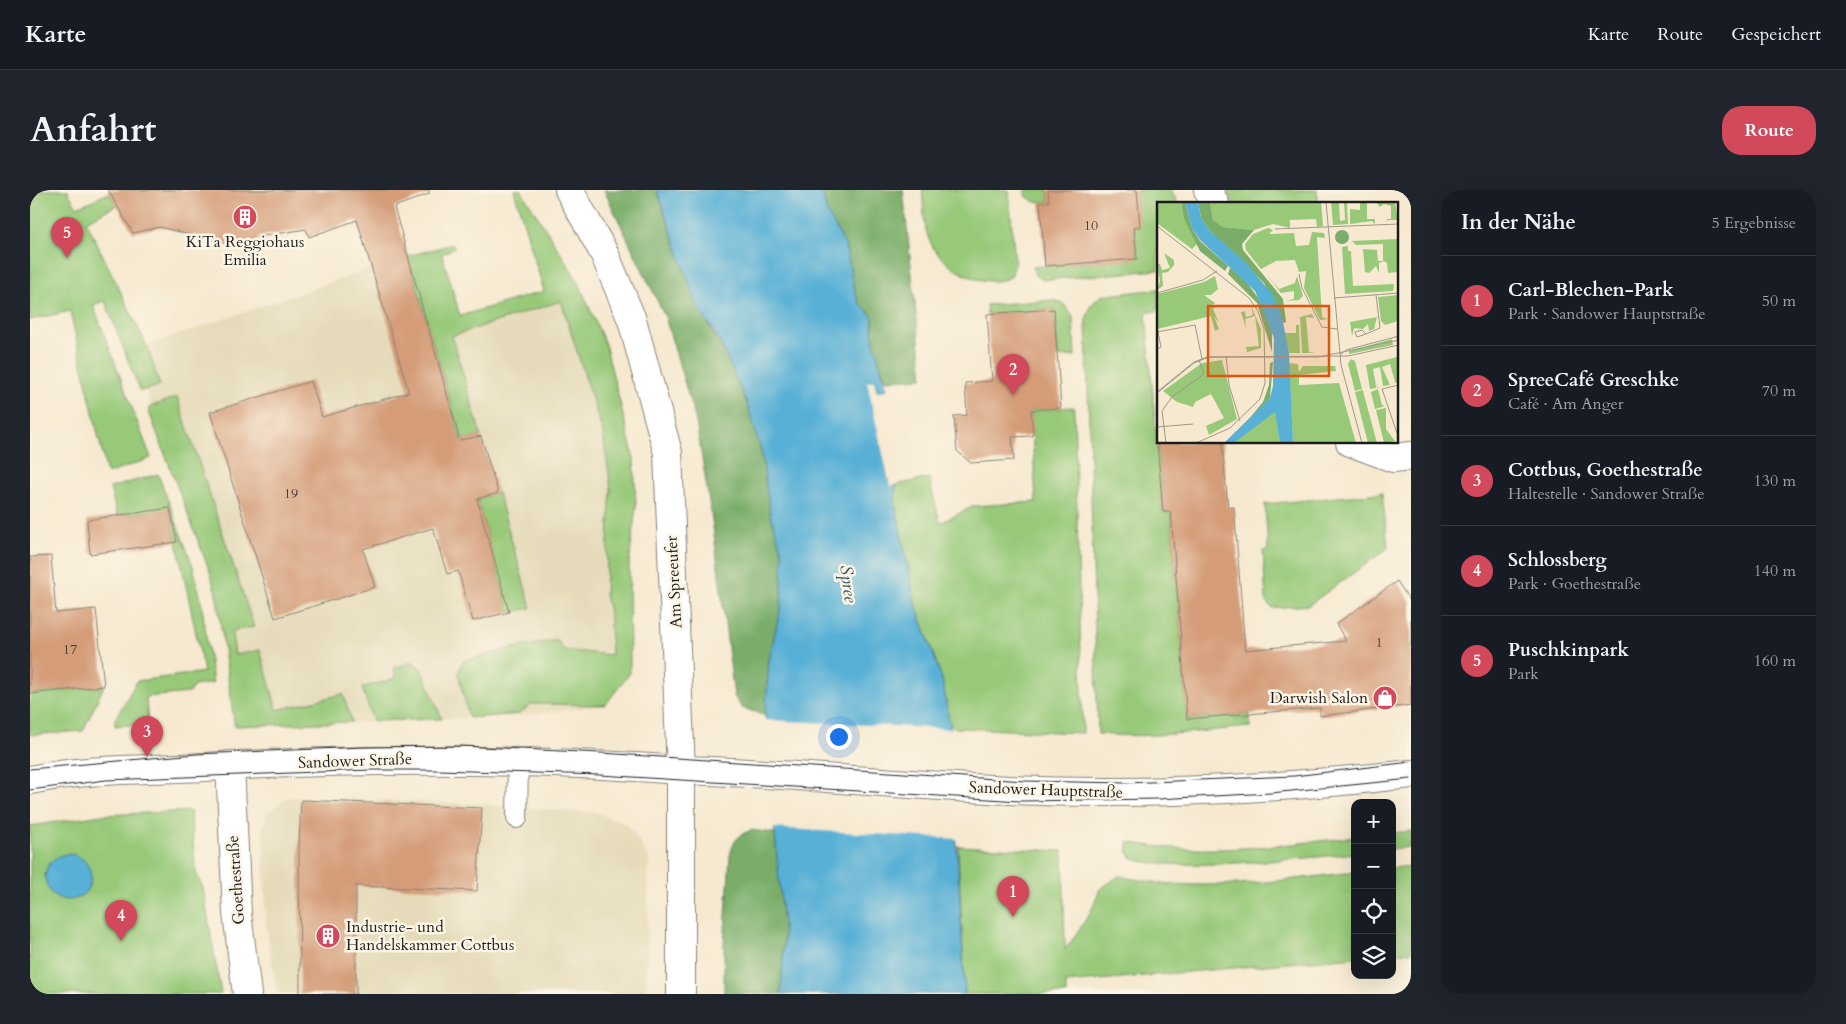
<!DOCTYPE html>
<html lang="de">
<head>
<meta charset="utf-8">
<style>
  :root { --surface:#171b24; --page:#20242c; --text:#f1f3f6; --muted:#9ea1a6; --line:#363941; --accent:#d1495b }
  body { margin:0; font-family:Cardo,serif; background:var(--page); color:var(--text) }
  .controls { position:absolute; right:15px; bottom:15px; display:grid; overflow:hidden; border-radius:10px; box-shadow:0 5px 20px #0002 }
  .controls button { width:45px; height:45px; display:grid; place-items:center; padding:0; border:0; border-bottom:1px solid var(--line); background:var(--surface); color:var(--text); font:25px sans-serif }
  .you { position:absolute; left:808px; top:546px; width:18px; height:18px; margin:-12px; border:4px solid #fff; border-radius:50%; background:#1a73e8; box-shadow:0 0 0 8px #1a73e833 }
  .badge { display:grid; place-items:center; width:32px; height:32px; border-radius:50%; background:var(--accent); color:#fff; font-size:16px; font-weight:700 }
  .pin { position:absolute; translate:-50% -41px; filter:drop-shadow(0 1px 2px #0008) }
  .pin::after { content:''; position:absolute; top:26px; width:18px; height:15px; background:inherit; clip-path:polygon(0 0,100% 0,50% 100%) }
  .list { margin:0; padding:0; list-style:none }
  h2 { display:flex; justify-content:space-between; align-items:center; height:65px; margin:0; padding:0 20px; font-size:21px }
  h2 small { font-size:16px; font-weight:400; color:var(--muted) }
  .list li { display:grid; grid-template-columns:32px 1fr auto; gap:15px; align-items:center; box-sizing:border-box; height:90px; padding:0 20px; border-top:1px solid var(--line) }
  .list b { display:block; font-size:19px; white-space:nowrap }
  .list p { margin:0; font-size:16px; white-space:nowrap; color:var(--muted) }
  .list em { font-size:16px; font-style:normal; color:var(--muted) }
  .icon { flex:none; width:28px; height:28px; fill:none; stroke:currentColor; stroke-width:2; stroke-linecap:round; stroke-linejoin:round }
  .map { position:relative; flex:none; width:1381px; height:804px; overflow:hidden; border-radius:20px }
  header { display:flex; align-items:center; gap:30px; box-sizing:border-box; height:70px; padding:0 25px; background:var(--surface); border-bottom:1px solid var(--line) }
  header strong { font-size:24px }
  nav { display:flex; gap:28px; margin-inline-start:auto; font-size:18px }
  .intro { display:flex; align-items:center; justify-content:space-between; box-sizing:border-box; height:120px; padding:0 30px }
  h1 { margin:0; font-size:35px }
  .button { padding:12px 22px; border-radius:20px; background:var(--accent); color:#fff; font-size:18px; font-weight:700 }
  main { display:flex; gap:30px; padding:0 30px }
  aside { flex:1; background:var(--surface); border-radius:20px; box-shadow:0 5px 20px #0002 }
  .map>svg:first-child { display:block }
</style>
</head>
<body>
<header>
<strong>Karte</strong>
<nav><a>Karte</a><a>Route</a><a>Gespeichert</a></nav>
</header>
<div class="intro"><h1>Anfahrt</h1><a class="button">Route</a></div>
<main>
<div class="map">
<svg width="1381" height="804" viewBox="0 0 1381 804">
  <rect width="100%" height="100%" fill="#fcf5e5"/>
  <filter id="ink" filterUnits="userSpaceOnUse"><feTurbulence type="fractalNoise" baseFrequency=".02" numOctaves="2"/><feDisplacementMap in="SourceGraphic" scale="10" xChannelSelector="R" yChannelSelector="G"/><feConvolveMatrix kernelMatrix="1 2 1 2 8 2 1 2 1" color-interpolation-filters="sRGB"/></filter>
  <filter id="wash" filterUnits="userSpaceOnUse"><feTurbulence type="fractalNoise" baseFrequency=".0096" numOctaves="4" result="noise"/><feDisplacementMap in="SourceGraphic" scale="20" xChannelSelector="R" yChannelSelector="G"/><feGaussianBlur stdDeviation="1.12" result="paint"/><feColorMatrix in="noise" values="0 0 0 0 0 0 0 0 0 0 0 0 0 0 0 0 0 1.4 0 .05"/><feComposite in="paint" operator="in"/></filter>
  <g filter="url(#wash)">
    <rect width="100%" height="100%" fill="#f6e9d0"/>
    <g fill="#e5dbba">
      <path d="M378 66 400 140 548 91 575 154 604 268 606 317 599 374 600 483 574 515 489 526 203 537 182 380 101 161Z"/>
      <path d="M258 607 449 614 567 623 595 633 606 646 619 669 616 804H247L236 734 233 637 237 623Z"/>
    </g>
    <g fill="#97c979" stroke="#5a724a">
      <path d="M0 0H39L38 2 47 17 79 3 87 15 56 31 117 156 130 196 110 201 75 111 63 115 121 268 77 284 40 121 0 130Z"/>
      <path d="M484 0H491L548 91 575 154 604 268 606 317 599 374 600 483 575 515 502 514 489 524 439 528 428 483 433 471 487 457 527 450 534 460 581 465 580 428 575 404 581 299 573 243 531 111 422 146 451 246 431 250 378 66 423 54 425 57 412 64 430 126 514 101Z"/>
      <path d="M892 0H979L985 75 981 87C952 101 909 77 898 47 893 33 894 15 892 0Z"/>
      <path d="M995 0H1018L1019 12H1004L995 5Z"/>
      <path d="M1107 0H1141L1148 14H1128V80L1013 90 1005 85 1003 77 1107 68 1104 37Z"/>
      <path d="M1196 0H1287L1288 14H1203Z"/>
      <path d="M1128 99V121L1116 123 1133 322H1141L1157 529 1220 524V537C1170 541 1119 549 1068 544L1056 130 1061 115 1070 106Z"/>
      <path d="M1022 110 1033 113 1043 127 1045 166 1028 167 1024 119 957 124 956 115Z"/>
      <path d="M147 207 224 437 202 441 205 465 230 460 247 520 313 504 322 532 205 536 187 407 180 382 119 222 120 217Z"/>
      <path d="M1044 217 1053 543 927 538 920 535 912 489 885 412 865 313 866 295 899 288 910 333 944 316 1006 312 1001 220Z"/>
      <path d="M128 284 163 376 171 410 183 493 164 496 159 503 116 507 118 534 85 536V529L107 491 174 482 140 319 87 325 80 298Z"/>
      <path d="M468 303 501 418 479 422 447 309Z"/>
      <path d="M1352 303 1358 358 1279 415 1242 418 1236 412 1233 361 1238 360 1235 314Z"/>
      <path d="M383 472 392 480 412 529 343 531 332 498 366 488 364 478Z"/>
      <path d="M74 496 53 541 0 545V504Z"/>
      <path d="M160 621 166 683 173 698 191 804H0V636L72 625Z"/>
      <path d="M1381 641V657L1362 659V643Z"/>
      <path d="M1325 647V663C1292 667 1121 684 1101 667 1097 663 1098 657 1098 652 1172 667 1250 655 1325 647Z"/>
      <path d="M928 656 1033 661 1035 760 1059 725 1070 699 1089 686C1167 704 1246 691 1325 682V767L1036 793V804H935Z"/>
      <path d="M1381 676V762L1362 764V678Z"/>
    </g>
    <g fill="#79ad69" stroke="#4a6442">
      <path d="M574 0H627L643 47 678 134 702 176 717 213 731 260 740 323 753 365 751 416 739 470 735 525 712 518 704 506 683 336 666 231 635 127Z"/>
      <path d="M792 0H873L893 188 856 190C850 173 838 151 844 132L840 123 830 114 826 106 815 55 796 20Z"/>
      <path d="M721 640 745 643 754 748 751 804H694V755L700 666C703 652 707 645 721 640Z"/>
    </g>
    <g fill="#59b0d6" stroke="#3a6679">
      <path d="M627 0H792L796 20 815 55 826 106 830 114 843 127 842 139 844 152 857 199 846 201 844 190 838 192 860 296 866 295 865 313 885 412 912 489 920 535 935 804H751L754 748 735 525 739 470 751 416 753 365 740 323 731 260 717 213 690 152 667 115Z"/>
      <circle cx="38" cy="687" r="23"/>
    </g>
    <g fill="#f6e9d0">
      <path d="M844 190 847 204 840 194 861 293H866V295L860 296 837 192Z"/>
      <path d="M733 530 923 539 930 649 742 638Z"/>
    </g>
    <g id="blocks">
      <g fill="#d49c78">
        <path d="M78 0H399V4L364 17 430 250 451 246 468 303 447 309 479 422 443 431 428 381 417 384 403 338 333 359 345 397 245 428 180 222 281 191 292 227 379 202 327 30 279 47 276 39 228 47V62L130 37 103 43Z"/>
        <path d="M1018 0H1107L1110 37H1104L1107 69 1015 76 1010 12H1019Z"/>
        <path d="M1024 119 1031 218 1001 220 1003 246 982 247 984 270 941 273 927 261 924 226 937 225 935 193 962 191 957 124Z"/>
        <path d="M1127 252H1192L1198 317H1204L1215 460 1316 451 1306 434 1367 391 1381 412V515L1290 526V518L1157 529 1141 322H1133Z"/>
        <path d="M140 318 147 352 60 364 57 330Z"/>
        <path d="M21 366 26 423 66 419 74 496 0 504V367Z"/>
        <path d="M271 610 452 618 447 701 326 696V804H270L269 656Z"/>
      </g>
    </g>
  </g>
  <g filter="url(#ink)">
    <use href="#blocks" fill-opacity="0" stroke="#898276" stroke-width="1"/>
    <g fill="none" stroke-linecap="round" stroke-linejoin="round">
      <defs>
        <path id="lane" d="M487 628 488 572"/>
        <g id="street">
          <path d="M1178 0 1185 14"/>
          <path d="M1320 252 1363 268 1381 266"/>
          <path d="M200 575 207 723 217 804"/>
          <path d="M0 590C57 578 116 580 174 577 333 568 491 568 651 580V804"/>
        </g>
        <path id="secondary" d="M539 0 574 63 602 130 638 263 651 580C760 583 869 595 978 600 1113 606 1247 599 1381 584"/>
      </defs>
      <use href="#lane" stroke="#898276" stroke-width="22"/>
      <use href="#street" stroke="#898276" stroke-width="30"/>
      <use href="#secondary" stroke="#898276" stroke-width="30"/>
      <use href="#lane" stroke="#fff" stroke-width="20"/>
      <use href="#street" stroke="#fff" stroke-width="28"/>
      <use href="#secondary" stroke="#fff" stroke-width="28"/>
      <g stroke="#1c1c1c" stroke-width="1">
        <path d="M0 579 166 564 335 557 431 556 571 563 995 591 1096 593 1264 586 1381 572"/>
        <path d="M0 600 76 590 341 580H408L570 585 990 611 1128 609 1241 603 1381 589"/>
      </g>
    </g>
  </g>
  <defs>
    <symbol id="building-disc" viewBox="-11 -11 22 22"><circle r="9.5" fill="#d1495b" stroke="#fcf5e5"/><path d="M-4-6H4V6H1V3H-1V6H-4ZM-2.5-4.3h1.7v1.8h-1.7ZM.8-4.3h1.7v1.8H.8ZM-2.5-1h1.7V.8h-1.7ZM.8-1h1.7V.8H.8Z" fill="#fff"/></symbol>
    <symbol id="shop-disc" viewBox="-11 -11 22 22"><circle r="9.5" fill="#d1495b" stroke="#fcf5e5"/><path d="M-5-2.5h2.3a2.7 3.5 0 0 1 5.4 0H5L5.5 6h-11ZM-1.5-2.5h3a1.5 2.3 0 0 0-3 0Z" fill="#fff"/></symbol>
  </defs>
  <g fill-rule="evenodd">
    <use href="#building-disc" x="201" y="13" width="28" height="28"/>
    <use href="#shop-disc" x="1341" y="494" width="28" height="28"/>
    <use href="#building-disc" x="284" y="732" width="28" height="28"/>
  </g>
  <g text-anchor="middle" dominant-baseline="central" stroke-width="5" stroke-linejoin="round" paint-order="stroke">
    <g font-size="14" fill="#4a3c33">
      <text x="1061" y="35">10</text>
      <text x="261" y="303">19</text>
      <text x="1349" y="452">1</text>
      <text x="40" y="459">17</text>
    </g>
    <g font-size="16" fill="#1c1c1c" stroke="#fcf5e5">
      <text x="215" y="52">KiTa Reggiohaus<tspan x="215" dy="18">Emilia</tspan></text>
      <text x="1338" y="508" text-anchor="end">Darwish Salon</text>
      <text x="316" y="737" text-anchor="start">Industrie- und<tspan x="316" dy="18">Handelskammer Cottbus</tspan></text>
    </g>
    <g font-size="16" fill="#1c1c1c" stroke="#fcf5e5">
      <text transform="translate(644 392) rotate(-93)">Am Spreeufer</text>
      <text transform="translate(325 571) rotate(-2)">Sandower Straße</text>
      <text transform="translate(1016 600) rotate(2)">Sandower Hauptstraße</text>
      <text transform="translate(206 690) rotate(-94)">Goethestraße</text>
    </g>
    <g font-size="18" font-style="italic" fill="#345766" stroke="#fcf5e5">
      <text transform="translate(818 394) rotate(82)">Spree</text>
    </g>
  </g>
  <g transform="translate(1127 12)">
    <rect width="241" height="241" fill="#f6e9d0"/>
    <path d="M0 0H24L27 17 40 42 35 47 0 21ZM53 0H164L166 24 160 25 159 17 133 18V26L116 22 97 28 66 25 56 18ZM174 0H182L183 19 188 18 187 0H190L191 22 176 23ZM203 0H210V17H218V22L215 19 193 22V7L203 8ZM219 0H238L241 18H231V21L230 17H234V4L227 2 223 5ZM111 26 116 28 112 32 137 31 139 44 152 43 155 30 167 31 168 36 160 35 165 115 171 117 163 118 147 86 149 69 142 70 138 58 119 59 104 67 89 48 88 42 96 32ZM241 37V70L231 71 230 61 227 59 222 61V71L219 64 212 71 208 70 206 47 220 48 221 59H226V42L199 43 195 39ZM191 44V49H194L196 84 237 82 236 89 188 92 185 45ZM7 51 17 58V63L11 70 5 71 6 84 0 88 3 79 0 62H3L5 68 13 66ZM110 73 122 87 138 81 140 74 146 94 142 98 129 99 137 97V89L124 91ZM58 74 61 87 54 93H47L58 101 54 104 59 105 56 107 62 121 57 114 62 127 58 129 54 114 0 127V92L47 80ZM241 93V119L228 123 224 119 221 95ZM94 104 104 127V146L90 150 89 145 102 144 98 114 88 117 89 126 84 110 88 109 89 115 96 113ZM155 112 157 116 149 115 152 150 158 151H145L143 115ZM220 115 217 127 212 129 211 122 206 127 197 126 195 134 193 120ZM139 123H142L143 151H132L127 131H139ZM235 137 236 143 192 152V149ZM240 155 241 180 235 181 238 180 233 162 225 165 233 183 226 184 223 165 216 167 218 178 220 185H223L220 186 218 179 219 186 213 187 209 163ZM194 157 198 159 205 187 198 189 191 162ZM65 158 80 217 52 233 49 224 67 216 54 192 38 200 36 205 20 200 6 189 45 161ZM132 161 141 162 142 170 146 164H178L179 169 142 173V183L182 181 199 241H136ZM221 187 225 203 228 204 218 207 214 190ZM206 188V189L220 241H211L198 190ZM229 206V227L238 239 227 241 219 208ZM114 210H118L119 214 123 241H77Z" fill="#97c979"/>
    <path d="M24 0H28L35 26 43 39 71 64 68 69 43 49 27 17ZM41 0H53L56 18 66 25 97 28 85 42 86 48 126 97 129 120 126 121 107 81 53 29 44 16ZM178 35a7 7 0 1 1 14 0a7 7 0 1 1-14 0ZM73 66 86 75 104 100 115 127V150L100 101 71 72ZM116 160 113 196 87 223 106 200 112 183 113 161Z" fill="#79ad69"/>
    <path d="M28 0H41L44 16 53 29 88 60 116 93 125 115 132 151 136 241H123L118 210 77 241H67L113 196 116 184 117 136 98 89 43 38 35 26Z" fill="#59b0d6"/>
    <path fill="none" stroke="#9f9788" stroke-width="1" d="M169 0 184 163 205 241M0 24 92 96 101 109 107 127 108 181 103 197 73 226 39 241M118 27 242 22M142 72 145 86 165 125 180 127M0 91 46 78 60 69M177 96 242 91M0 130 38 123 45 157M209 132 200 135 198 130 205 128 209 132 223 126 219 93M0 147 4 145 1 130M183 153 189 148 242 134M69 154 72 183 83 219M242 183 225 187 242 237M0 190 37 160 50 155H162L242 138M0 191 37 161 52 155 191 154 242 143M0 225 36 222M9 241 5 209 15 195 47 172 42 158"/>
    <path fill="#de560d" fill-opacity="0.15" stroke="#de560d" stroke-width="2.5" d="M51 104H172V174H51Z"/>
    <rect width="241" height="241" fill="none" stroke="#1c1c1c" stroke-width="2.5"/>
  </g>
</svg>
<div class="controls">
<button>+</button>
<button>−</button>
<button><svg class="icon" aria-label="locate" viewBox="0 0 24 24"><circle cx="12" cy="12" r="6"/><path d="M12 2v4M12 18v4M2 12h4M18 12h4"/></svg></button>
<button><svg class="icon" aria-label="layers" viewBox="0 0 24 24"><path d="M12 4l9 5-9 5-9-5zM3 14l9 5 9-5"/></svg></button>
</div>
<div class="you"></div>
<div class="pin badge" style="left:983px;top:727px">1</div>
<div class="pin badge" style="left:983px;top:205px">2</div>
<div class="pin badge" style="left:117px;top:567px">3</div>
<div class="pin badge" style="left:91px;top:751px">4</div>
<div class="pin badge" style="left:37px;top:68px">5</div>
</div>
<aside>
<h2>In der Nähe<small>5 Ergebnisse</small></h2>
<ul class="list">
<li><span class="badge">1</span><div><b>Carl-Blechen-Park</b><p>Park · Sandower Hauptstraße</p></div><em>50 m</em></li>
<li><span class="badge">2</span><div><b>SpreeCafé Greschke</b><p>Café · Am Anger</p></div><em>70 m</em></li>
<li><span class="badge">3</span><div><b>Cottbus, Goethestraße</b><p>Haltestelle · Sandower Straße</p></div><em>130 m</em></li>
<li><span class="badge">4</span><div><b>Schlossberg</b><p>Park · Goethestraße</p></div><em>140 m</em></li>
<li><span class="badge">5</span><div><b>Puschkinpark</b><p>Park</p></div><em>160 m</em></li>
</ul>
</aside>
</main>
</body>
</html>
